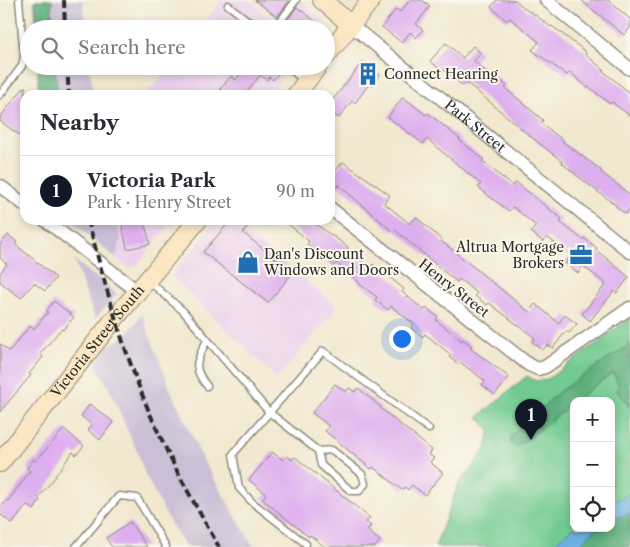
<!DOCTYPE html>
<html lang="en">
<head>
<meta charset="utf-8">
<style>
  :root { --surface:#fff; --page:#f2f2f3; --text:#2b2b33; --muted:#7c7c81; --line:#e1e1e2; --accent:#111827 }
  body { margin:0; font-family:"Libre Caslon Text",serif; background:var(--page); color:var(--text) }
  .controls { position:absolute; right:15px; bottom:15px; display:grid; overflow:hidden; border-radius:10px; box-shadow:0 2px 8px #0003 }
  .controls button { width:45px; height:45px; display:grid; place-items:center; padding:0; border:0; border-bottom:1px solid var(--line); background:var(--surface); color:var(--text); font:25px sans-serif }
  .you { position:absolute; left:401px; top:338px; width:18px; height:18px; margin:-12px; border:4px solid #fff; border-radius:50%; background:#1a73e8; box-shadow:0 0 0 8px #1a73e833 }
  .badge { display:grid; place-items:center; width:32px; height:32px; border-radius:50%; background:var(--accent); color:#fff; font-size:16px; font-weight:700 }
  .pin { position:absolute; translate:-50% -41px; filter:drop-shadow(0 1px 2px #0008) }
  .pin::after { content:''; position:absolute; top:26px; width:18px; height:15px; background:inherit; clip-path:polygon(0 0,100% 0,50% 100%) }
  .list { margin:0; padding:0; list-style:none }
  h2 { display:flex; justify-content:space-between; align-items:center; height:65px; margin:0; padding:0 20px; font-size:21px }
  h2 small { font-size:16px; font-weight:400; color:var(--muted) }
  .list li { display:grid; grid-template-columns:32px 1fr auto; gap:15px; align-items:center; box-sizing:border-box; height:70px; padding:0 20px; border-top:1px solid var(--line) }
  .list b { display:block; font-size:19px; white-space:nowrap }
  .list p { margin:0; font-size:16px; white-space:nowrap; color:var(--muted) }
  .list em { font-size:16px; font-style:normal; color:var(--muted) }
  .icon { flex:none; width:28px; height:28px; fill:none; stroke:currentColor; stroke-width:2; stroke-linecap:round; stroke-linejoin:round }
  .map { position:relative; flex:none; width:630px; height:547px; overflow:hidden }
  .search { position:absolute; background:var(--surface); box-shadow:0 2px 8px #0003; left:20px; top:20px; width:315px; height:55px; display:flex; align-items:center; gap:12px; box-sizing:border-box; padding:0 18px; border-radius:28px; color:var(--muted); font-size:19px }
  .panel { position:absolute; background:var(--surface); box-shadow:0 2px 8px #0003; left:20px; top:90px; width:315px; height:135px; border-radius:15px }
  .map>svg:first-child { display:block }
</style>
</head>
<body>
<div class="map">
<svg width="630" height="547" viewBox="0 0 630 547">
  <rect width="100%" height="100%" fill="#fbf7ec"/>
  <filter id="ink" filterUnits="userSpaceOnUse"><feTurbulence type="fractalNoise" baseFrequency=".02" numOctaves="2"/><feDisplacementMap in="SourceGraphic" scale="10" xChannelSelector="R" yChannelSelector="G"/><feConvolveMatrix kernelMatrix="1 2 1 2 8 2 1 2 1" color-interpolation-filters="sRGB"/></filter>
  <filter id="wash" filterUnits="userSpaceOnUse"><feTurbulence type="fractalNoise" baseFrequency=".0096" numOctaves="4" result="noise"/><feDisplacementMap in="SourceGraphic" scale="20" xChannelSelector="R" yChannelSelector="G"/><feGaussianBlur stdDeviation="1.12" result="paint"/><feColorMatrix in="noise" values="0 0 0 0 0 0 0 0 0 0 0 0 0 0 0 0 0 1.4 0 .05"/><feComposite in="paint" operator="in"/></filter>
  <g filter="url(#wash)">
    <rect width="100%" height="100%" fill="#f1e8cf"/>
    <g fill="#ead1ec">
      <path d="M222 0H248L274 21 292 0H299L321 19 322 23 318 29H199Z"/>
      <path d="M169 66H290L269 95H146Z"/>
      <path d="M116 220H173L135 267 129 268 115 257 121 240Z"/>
      <path d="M217 220H232L338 307 277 379 172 276Z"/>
    </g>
    <g fill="#cabfd6">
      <path d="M33 0H83L85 29H35Z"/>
      <path d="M39 66H89L94 95H43Z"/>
      <path d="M70 220H116L121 240 115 257Z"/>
      <path d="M74 260 117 294 95 319Z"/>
      <path d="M142 315 170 388 204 462 254 547H186L168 519 145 474 138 454 108 386 95 364 108 346 125 336Z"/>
    </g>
    <path fill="#71ca91" stroke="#4e7a5e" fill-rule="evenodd" d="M630 318V547H435L458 485 486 449 490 430 478 417 527 376 536 381 548 379ZM574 401H611V528H574Z"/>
    <g fill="#5cae7b" stroke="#446c53">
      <path d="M35 0H52V29H37Z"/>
      <path d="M38 66H55L58 95H42L38 84Z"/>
      <path d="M630 344V407L617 392 618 384 613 373 574 401 548 424 516 447 511 444V436L560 391Z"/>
      <path d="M630 514V547H579C591 533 591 528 611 528V519Z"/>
    </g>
    <g fill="#6bb1e2" stroke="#4b6e86">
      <path d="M630 494V514L611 519V502Z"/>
      <path d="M574 527V528H598L590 534 579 547H553L558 540Z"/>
    </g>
    <g id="blocks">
      <g fill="#deafef">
        <path d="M255 0H288L289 1 277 17Z"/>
        <path d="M410 0H422L430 6 416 24 423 30 416 38 410 32 402 43 382 27 396 9 400 12Z"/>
        <path d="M497 0H515L529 12 530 11 551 27 552 26 586 52 585 54 604 70 603 71 630 93V116L612 102 610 104 589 87 588 88 570 72 567 75 532 50 539 42 510 18 507 21 491 7Z"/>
        <path d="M581 0H608L630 19V28L624 35Z"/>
        <path d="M297 7 325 29H296L287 21Z"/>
        <path d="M446 43 463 58 473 46 481 53 474 61 491 76 493 74 507 86 505 88 543 120 541 123 564 141 563 142 601 170 600 171 630 195V208L626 214 616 207 617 206 580 178 562 163 563 162 530 136 466 82 463 86 444 70 442 71 430 61Z"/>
        <path d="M363 62 380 75 372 86 369 84 355 103 352 101 339 118 330 112V103Z"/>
        <path d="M246 66H281L282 69 273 80 269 77 267 80 260 75 245 95H228L220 89 231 76 236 80Z"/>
        <path d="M25 86V127L19 135 0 121V117Z"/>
        <path d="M403 97 426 115 428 113 460 139 459 140 484 159 482 161 513 186 516 182 549 209 562 219 560 222 583 240 584 238 597 248 596 250 629 277 617 293 614 291 590 321 582 314 606 284 583 266 578 273 565 263 571 255 547 237 543 242 531 232 536 226 513 207 509 211 490 197 478 187 481 184 427 139 423 144 388 117Z"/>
        <path d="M343 162 390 195 384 203 410 224 416 217 441 239 440 240 529 312 535 304 559 323 565 315 577 324 569 333 566 331 553 348 547 345 543 350 532 342 535 338 489 303 487 305 475 296 477 293 459 279 457 282 442 270 394 229 392 231 339 185 337 187 330 181V177Z"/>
        <path d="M121 220H144L150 244 127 249Z"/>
        <path d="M231 220H253L243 233 293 272 268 303 203 252Z"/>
        <path d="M283 220H310L348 247 347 249 370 268 373 264 384 273 404 289 402 292 424 310 426 308 438 317 436 320 462 341 463 339 472 346 470 348 509 377 495 395 482 385 485 381 460 362 458 364 449 357 451 355 425 334 423 337 411 328 414 324 391 306 388 310 375 300 377 297 358 283 359 282 336 263 334 266 307 244 309 241Z"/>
        <path d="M8 235 17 242 15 244 56 278 45 291 34 283 21 298 0 282V273L7 264 0 258V244Z"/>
        <path d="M54 301 74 317 63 330 61 329 40 354 43 357 29 374 31 375 0 412V344L9 351 30 326 34 329 48 312 46 311Z"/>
        <path d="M335 384 346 392 349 388 355 392 358 388 381 407 380 408 432 450 429 455 434 458 430 462 443 473 425 495 412 485 408 490 405 487 402 490 373 467 371 469 325 431 329 426 312 413Z"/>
        <path d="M90 404 113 422 100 440 88 430 92 425 81 416Z"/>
        <path d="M64 429 84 446 76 455 73 452 55 476H56L38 498 40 500 34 510 27 505 12 524 0 514V508L7 500 8 501 30 471 27 468 34 459 36 461Z"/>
        <path d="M272 452 283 460 287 456 292 460 295 457 370 518 366 522 371 526 367 530 380 541 375 547H325L310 535 309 537 262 499 266 494 249 480Z"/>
        <path d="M130 522 147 547H112L106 538Z"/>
      </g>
    </g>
  </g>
  <g filter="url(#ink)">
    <use href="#blocks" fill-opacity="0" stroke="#8e8a7d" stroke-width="1"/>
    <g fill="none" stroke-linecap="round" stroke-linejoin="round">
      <defs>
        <g id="lane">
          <path d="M228 5 259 29"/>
          <path d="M278 29 276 27 296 0"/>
          <path d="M286 66 305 81"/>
          <path d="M0 95 22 66 24 57 19 0"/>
          <path d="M149 281 183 311 269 412 318 451 321 465 351 491H359L365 484 362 474 332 450 318 451"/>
          <path d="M207 386C191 366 197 361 207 340"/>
          <path d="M306 544 252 502 239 488 233 454 323 351 429 429"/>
          <path d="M76 547 119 496 137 498 166 547"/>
        </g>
        <g id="street">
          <path d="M546 0 630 69"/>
          <path id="s1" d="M351 25 630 252"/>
          <path d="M0 186 25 205"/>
          <path d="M330 208 529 365 538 369 545 367 630 308"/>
          <path d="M45 220 137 291"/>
        </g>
        <g id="secondary">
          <path d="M322 0 351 25"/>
          <path d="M326 56 371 0"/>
          <path d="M296 95 318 66"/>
          <path id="s2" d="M0 463 116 317 198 220"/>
        </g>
      </defs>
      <use href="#lane" stroke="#8e8a7d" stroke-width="9"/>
      <use href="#street" stroke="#8e8a7d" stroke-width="15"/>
      <use href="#secondary" stroke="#8e8a7d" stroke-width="20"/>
      <use href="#lane" stroke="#fff" stroke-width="6"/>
      <use href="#street" stroke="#fff" stroke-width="12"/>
      <use href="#secondary" stroke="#fbe7c3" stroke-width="18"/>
      <g stroke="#2b2b2b" stroke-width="4" stroke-dasharray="8 4" stroke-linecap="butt">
        <path d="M64 0 65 29"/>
        <path d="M67 66 69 95"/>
        <path d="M88 220C107 293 128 368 160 436 177 474 199 511 219 547"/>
      </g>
    </g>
  </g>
  <defs>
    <symbol id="building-bare" viewBox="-9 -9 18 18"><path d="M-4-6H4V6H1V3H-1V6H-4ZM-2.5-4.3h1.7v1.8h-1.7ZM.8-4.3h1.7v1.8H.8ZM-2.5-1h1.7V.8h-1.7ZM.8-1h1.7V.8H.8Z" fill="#1f6fb2" stroke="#fbf7ec" stroke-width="2.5" paint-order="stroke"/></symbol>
    <symbol id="office-bare" viewBox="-9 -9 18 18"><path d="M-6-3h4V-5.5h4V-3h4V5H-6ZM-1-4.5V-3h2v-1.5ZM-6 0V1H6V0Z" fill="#1f6fb2" stroke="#fbf7ec" stroke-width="2.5" paint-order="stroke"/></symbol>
    <symbol id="shop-bare" viewBox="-9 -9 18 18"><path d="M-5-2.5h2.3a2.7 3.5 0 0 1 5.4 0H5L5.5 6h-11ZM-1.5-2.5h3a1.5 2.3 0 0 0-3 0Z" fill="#1f6fb2" stroke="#fbf7ec" stroke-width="2.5" paint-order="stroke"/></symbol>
  </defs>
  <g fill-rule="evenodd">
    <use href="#building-bare" x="352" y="58" width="32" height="32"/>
    <use href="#office-bare" x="565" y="239" width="32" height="32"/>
    <use href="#shop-bare" x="232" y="246" width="32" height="32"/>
  </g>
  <g text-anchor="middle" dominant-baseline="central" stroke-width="4" stroke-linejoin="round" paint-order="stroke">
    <g font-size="14" fill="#2b2b2b" stroke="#fbf7ec" text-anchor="start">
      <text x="384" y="74">Connect Hearing</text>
      <text x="564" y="247" text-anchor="end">Altrua Mortgage<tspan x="564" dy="16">Brokers</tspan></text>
      <text x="264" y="254">Dan's Discount<tspan x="264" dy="16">Windows and Doors</tspan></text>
    </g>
    <g font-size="14" fill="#2b2b2b" stroke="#fbf7ec">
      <text stroke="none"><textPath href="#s1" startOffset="160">Park Street</textPath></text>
      <text transform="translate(454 288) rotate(38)">Henry Street</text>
      <text stroke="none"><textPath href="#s2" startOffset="156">Victoria Street South</textPath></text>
    </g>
  </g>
</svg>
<div class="controls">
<button>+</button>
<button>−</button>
<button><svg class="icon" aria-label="locate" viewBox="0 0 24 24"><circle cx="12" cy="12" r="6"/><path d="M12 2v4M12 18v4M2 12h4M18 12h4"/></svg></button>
</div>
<div class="you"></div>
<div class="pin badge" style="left:531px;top:440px">1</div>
<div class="search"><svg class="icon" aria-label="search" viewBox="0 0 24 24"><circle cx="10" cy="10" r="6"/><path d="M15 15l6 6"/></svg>Search here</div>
<section class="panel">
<h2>Nearby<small></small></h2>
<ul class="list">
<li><span class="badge">1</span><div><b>Victoria Park</b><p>Park · Henry Street</p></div><em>90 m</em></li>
</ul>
</section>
</div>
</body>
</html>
